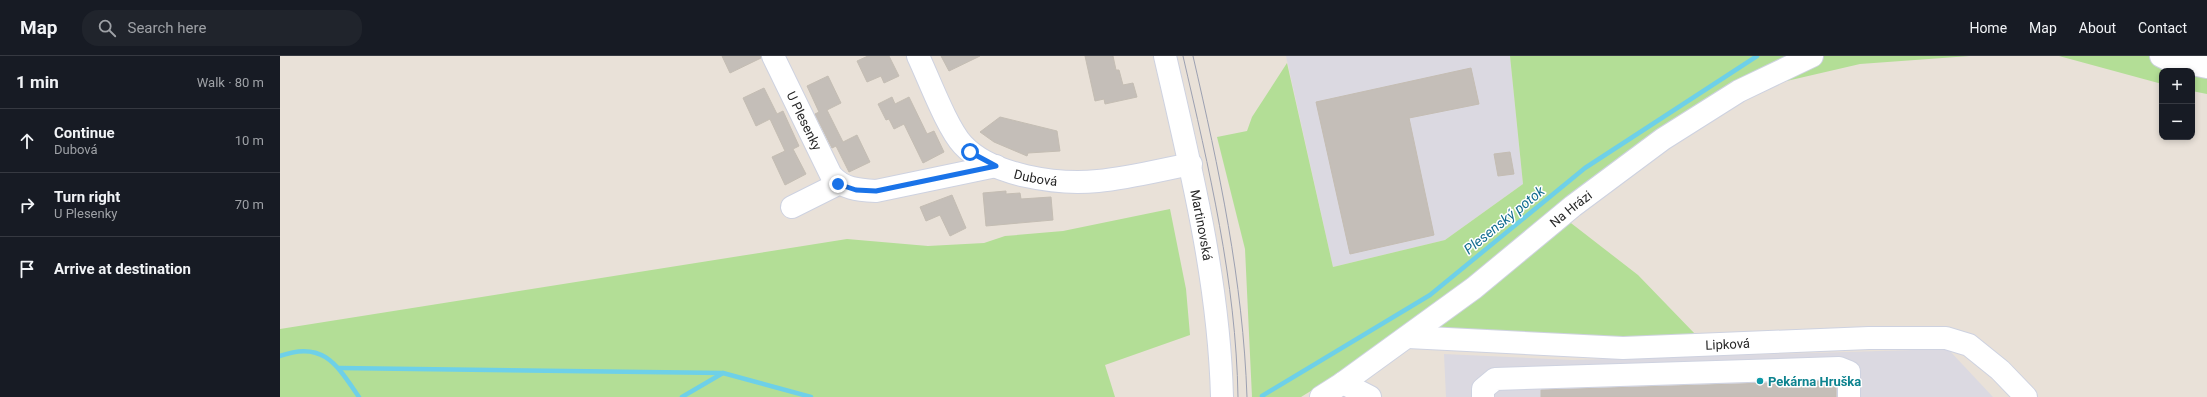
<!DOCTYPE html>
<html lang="en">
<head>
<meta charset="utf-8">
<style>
  :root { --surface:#171b24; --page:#20242c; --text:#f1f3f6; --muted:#9ea1a6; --line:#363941 }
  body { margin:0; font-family:Roboto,sans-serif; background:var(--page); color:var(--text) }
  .controls { position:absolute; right:12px; top:12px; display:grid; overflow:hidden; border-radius:8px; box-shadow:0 2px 6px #0003 }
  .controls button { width:36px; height:36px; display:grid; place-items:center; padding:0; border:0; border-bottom:1px solid var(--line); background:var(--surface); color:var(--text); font:20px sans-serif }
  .stop { position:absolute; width:12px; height:12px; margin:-9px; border:3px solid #1a73e8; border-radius:50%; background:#fff }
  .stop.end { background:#1a73e8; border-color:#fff; box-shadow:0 1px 4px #0008 }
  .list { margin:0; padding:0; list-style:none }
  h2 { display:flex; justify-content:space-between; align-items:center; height:52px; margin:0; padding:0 16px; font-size:17px }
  h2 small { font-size:13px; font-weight:400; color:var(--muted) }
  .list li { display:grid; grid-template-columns:26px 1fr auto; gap:12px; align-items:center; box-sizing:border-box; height:64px; padding:0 16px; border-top:1px solid var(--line) }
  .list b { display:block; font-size:15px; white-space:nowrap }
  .list p { margin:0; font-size:13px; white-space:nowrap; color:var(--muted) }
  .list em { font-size:13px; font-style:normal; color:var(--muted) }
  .icon { flex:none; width:22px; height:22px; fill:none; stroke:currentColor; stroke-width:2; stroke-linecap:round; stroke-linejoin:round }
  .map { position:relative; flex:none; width:1927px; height:341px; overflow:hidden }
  header { display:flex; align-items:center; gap:24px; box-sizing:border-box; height:56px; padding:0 20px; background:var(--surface); border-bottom:1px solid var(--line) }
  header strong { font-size:19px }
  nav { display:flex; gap:22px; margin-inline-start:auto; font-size:14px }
  .search { width:280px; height:36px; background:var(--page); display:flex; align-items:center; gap:10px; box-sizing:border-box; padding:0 14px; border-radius:16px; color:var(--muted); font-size:15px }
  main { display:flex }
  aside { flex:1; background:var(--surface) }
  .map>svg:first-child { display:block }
</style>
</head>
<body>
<header>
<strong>Map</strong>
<div class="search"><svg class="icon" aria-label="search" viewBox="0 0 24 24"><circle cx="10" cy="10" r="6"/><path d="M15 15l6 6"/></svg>Search here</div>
<nav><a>Home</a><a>Map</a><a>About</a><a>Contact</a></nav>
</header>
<main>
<aside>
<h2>1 min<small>Walk · 80 m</small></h2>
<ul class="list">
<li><svg class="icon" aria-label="ahead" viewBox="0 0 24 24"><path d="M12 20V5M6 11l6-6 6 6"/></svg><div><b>Continue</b><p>Dubová</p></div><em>10 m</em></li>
<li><svg class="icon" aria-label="right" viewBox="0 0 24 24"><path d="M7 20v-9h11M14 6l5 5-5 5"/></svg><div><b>Turn right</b><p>U Plesenky</p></div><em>70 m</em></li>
<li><svg class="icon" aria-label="arrive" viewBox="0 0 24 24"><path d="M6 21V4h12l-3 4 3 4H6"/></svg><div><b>Arrive at destination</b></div></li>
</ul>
</aside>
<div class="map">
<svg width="1927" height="341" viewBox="0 0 1927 341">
  <rect width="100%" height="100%" fill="#e9e1d8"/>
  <g fill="#dbd9e1">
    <path d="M1006 0H1230L1243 128 1165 184 1053 211Z"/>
    <path d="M1668 293 1713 341H1166L1164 298 1292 304Z"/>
  </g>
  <g fill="#b3de96">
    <path d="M1230 0H1690L1580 8 1463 35 1287 164 1358 219 1416 279 1214 293 1130 274 1021 341H972L965 193 937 81 967 75 972 61 1007 7 1053 211 1165 184 1243 128Z"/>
    <path d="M1779 0H1927V38L1912 35V15H1882V28Z"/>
    <path d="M890 153 906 233 910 279 825 309 835 341H0V273L567 183 648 190 704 187 725 180 783 175Z"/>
  </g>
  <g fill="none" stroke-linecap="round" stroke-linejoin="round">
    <g stroke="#6ed0e8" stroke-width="4.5">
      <path d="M0 300C43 284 57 309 79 341"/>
      <path d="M59 312 443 317"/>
      <path d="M982 340 1150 239 1305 112 1477 0"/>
      <path d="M402 341 443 317 531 341"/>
    </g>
  </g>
  <g fill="#c4beb8" stroke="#c4bdb3">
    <path d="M442 0H481V2L450 17Z"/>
    <path d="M588 0H609L619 20 604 27 601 20 587 26 577 5Z"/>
    <path d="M661 0H700L669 15Z"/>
    <path d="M805 0H833L836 14H839L843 29 853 27 857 41 825 48 824 43 815 45Z"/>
    <path d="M1191 12 1199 48 1129 62 1154 179 1070 198 1036 46Z"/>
    <path d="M548 20 561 47 547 54 563 86 577 79 590 106 569 116 556 90 552 92 535 58 539 56 527 30Z"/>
    <path d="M484 32 497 58 503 55 519 90 513 93 526 118 505 129 492 101 505 95 490 63 476 70 463 42Z"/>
    <path d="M612 41 615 48 629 41 647 78 654 75 664 96 643 107 624 68 614 73 609 63 606 64 598 48Z"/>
    <path d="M720 61 777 75 780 95 748 97 747 100 714 86 700 76Z"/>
    <path d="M1230 96 1234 118 1218 120 1214 98Z"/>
    <path d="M726 135V138L740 137 741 143 771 141 773 164 706 170 703 137Z"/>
    <path d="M672 139 686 172 670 180 660 159 646 165 640 151Z"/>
    <path d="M1556 325V341H1261V334Z"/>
  </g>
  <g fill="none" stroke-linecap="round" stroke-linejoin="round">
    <defs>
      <g id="minor">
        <path id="s1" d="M493 0 551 119C563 133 578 134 596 135L716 110"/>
        <path id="s2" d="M638 0C649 23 667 72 683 89 712 120 778 129 818 125 849 122 880 114 911 108"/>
        <path id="s3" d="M885 0C911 113 939 225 942 341"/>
        <path d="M1881 0 1887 3 1927 11"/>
        <path d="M512 151 558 128"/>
        <path id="s4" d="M1128 281 1343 292 1589 282H1666L1689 289 1720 314 1746 341"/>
        <path d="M1063 327 1090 341"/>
        <path id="s5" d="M1041 341 1063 327 1194 232 1293 150 1383 83 1459 35 1532 0"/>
        <path d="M1203 341V333L1215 323 1559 312 1569 316V341"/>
      </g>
    </defs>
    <use href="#minor" stroke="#ced2e0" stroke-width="24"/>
    <use href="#minor" stroke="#fff" stroke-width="22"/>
    <g stroke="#9ca0b1" stroke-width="1">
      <path d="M903 0C929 113 956 225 958 341"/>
      <path d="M913 0C939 113 963 225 967 341"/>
    </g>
  </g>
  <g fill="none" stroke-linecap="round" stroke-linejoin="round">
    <path stroke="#1a73e8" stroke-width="5" d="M558 128 576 134 596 135 716 110 690 96"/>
  </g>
  <circle fill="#0f9aa8" stroke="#fff" stroke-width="1.5" cx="1480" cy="325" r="4"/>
  <g text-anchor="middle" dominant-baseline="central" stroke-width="3" stroke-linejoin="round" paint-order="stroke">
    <g font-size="13" fill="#272727" stroke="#fff">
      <text stroke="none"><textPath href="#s1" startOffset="72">U Plesenky</textPath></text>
      <text stroke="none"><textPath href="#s2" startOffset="181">Dubová</textPath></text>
      <text stroke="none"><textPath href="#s5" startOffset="313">Na Hrázi</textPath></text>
      <text stroke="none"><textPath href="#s3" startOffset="173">Martinovská</textPath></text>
      <text stroke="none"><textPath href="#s4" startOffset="320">Lipková</textPath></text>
    </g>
    <g font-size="13" font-weight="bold" fill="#0d838f" stroke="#fff" text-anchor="start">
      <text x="1488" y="325">Pekárna Hruška</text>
    </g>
    <g font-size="14" font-style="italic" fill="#126c8f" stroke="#fff">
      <text transform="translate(1224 164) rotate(-39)">Plesenský potok</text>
    </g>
  </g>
</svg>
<div class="controls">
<button>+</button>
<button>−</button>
</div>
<div class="stop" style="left:690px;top:96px"></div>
<div class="stop end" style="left:558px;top:128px"></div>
</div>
</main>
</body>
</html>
